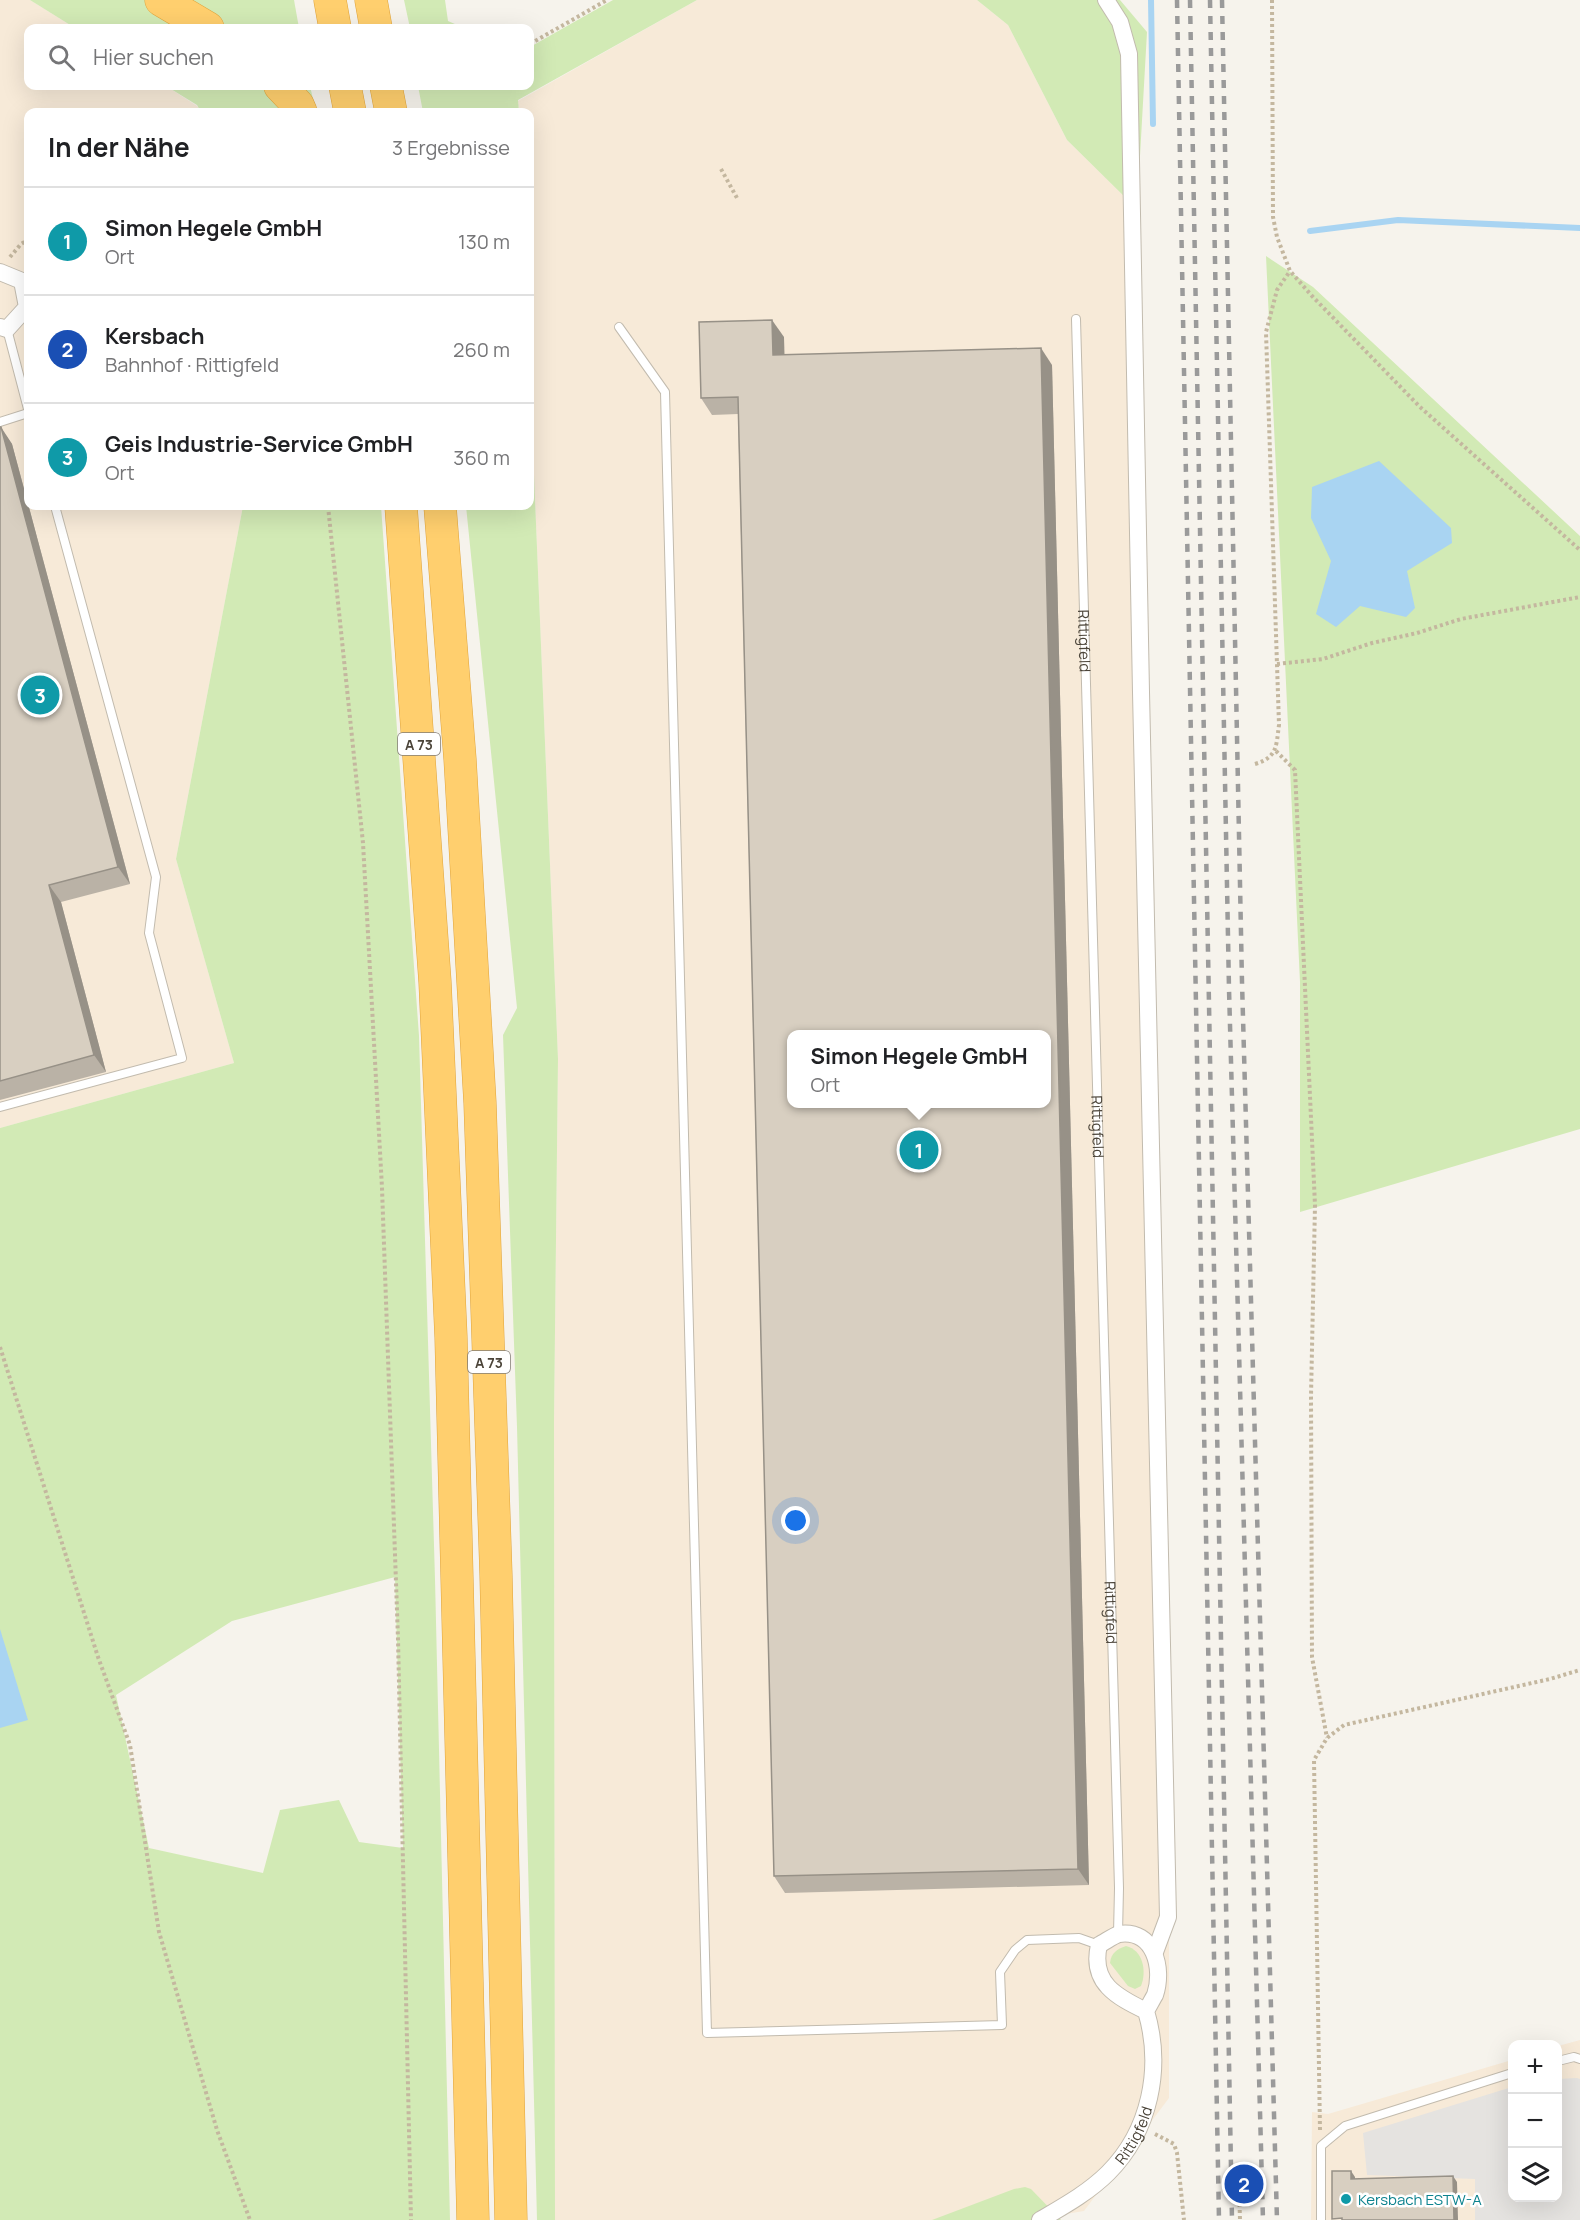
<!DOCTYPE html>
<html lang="de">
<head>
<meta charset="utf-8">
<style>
  :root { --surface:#fff; --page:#f2f2f2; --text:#202124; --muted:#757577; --line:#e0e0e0; --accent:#7c3aed }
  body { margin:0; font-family:Manrope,sans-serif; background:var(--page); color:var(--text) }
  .controls { position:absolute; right:18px; bottom:18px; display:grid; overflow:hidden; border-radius:12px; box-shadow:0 6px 24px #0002 }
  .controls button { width:54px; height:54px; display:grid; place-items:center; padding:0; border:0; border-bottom:2px solid var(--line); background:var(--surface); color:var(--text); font:30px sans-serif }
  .you { position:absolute; left:796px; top:1521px; width:21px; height:21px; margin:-15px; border:4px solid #fff; border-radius:50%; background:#1a73e8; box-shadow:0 0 0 9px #1a73e833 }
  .badge { display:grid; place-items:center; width:39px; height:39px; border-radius:50%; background:var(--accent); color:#fff; font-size:20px; font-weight:700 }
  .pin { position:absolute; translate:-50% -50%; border:3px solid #fff; box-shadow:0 2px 6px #0006 }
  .popup { position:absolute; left:787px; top:1030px; width:264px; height:78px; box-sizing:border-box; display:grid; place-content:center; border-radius:12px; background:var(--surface); filter:drop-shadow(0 2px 4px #0005); font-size:20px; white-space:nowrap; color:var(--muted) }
  .popup b { font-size:22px; color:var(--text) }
  .popup::after { content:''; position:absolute; left:50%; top:100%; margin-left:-12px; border:12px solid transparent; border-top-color:var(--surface) }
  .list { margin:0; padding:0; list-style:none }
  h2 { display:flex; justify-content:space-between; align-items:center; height:78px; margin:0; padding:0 24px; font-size:26px }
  h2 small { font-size:20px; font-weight:400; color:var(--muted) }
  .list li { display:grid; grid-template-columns:39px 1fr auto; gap:18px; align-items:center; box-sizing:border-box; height:108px; padding:0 24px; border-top:2px solid var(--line) }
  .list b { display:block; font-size:22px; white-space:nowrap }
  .list p { margin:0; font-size:20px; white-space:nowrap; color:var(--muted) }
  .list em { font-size:20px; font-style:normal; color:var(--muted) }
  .icon { flex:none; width:33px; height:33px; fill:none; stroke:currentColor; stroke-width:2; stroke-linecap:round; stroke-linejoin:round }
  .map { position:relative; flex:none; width:1580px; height:2220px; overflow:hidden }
  .search { position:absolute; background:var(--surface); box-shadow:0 6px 24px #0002; left:24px; top:24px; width:510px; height:66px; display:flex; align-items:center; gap:15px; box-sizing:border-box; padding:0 21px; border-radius:12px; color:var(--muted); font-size:22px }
  .panel { position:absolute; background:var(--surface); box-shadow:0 6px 24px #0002; left:24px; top:108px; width:510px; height:402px; border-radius:12px }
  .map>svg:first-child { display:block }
</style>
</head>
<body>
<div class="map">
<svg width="1580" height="2220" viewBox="0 0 1580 2220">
  <rect width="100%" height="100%" fill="#f6f3ec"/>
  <g fill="#f7ead8" fill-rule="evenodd">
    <path d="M0 0H30L75 28H28V86H166L197 106 201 112H28V506H243L176 859 234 1063 0 1128Z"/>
    <path d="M697 0H977L1008 25 1067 140 1137 209 1169 1901V2098L1084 2211 1030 2220H555L554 1422 558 1059 530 377V112H519L518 101ZM792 1034H1046V1104H792Z"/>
    <path d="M1580 2040V2220H1311L1312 2112 1328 2114 1512 2060V2198H1558V2046Z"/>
  </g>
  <g fill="#d2eab5" fill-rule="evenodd">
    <path d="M30 0H294L299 28H75Z"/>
    <path d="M404 0H445L448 21 464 28H410Z"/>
    <path d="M613 0H697L518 100 519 112H423L418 86H530V47Z"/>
    <path d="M977 0H1120L1147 32 1137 209 1067 140 1008 25Z"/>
    <path d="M166 86H310L316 112H201L197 105Z"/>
    <path d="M1266 256 1313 287 1580 536V1129L1300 1212V982Z"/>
    <path d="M530 377 558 1059 554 1422 555 2220H537L517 1427 503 1035 517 1008 466 506H530Z"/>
    <path d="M243 506H381L419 1036 435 1579 450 2220H0V1128L234 1063 176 859ZM395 1577 403 1848 359 1842 339 1800 280 1810 263 1873 149 1848 116 1695 232 1621Z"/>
    <path d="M1126 1946C1143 1950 1147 1971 1141 1986L1135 1989 1128 1986 1110 1963C1111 1953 1117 1949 1126 1946Z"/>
    <path d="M1025 2187 1031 2189 1061 2220H932L1014 2189Z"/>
  </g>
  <path fill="#e5e3e0" d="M1577 2078 1580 2079V2220H1475V2179L1367 2175 1363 2133 1512 2087V2198H1558V2079Z"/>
  <g fill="#a9d4f2">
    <path d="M1379 461 1451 528 1452 543 1407 571 1415 608 1406 617 1360 606 1336 627 1316 614 1331 561 1311 518 1312 487Z"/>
    <path d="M0 1629 28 1720 0 1728Z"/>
  </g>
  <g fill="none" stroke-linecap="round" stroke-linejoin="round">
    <g stroke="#a9d4f2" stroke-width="6">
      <path d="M1151 0 1153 124"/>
      <path d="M1310 231 1398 220 1580 228"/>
    </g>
    <defs>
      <g id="lane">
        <path id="s1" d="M1076 319 1119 1888 1118 1934"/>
        <path d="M619 327 665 392 707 2033 1002 2025 1000 1972 1015 1950 1027 1940 1079 1938 1099 1945"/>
        <path d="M7 329 28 409"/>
        <path d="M0 422 28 413"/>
        <path d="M0 1107 182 1058 149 933 156 877 55 506"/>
        <path d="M1558 2061 1574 2057 1580 2059"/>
        <path d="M1321 2220V2146L1345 2126 1512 2073"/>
      </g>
      <g id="street">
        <path d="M1106 0 1120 22 1129 54C1131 267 1139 479 1141 692L1168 1917 1155 1952"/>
        <path d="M0 272 22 281 27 307 7 329 0 327"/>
        <path id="s2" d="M1040 2220C1064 2206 1089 2192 1108 2173 1150 2131 1163 2068 1146 2011 1149 2006 1152 2000 1155 1995 1164 1968 1154 1929 1119 1934 1113 1936 1105 1942 1099 1945 1090 1983 1117 1997 1146 2011"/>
      </g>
      <g id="highway">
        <path d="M161 0 208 28"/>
        <path d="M330 0 335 28"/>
        <path d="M371 0 376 28"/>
        <path d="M280 86 298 105 301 112"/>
        <path d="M345 86 350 112"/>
        <path d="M386 86 391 112"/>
        <path d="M401 506 435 982 451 1337 473 2220"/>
        <path d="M440 506 460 759 480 1103 496 1575 511 2220"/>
      </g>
    </defs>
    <use href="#lane" stroke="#c2bbae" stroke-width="10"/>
    <use href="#street" stroke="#c2bbae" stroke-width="18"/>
    <use href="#highway" stroke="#e0a43c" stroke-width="33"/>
    <g stroke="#c4b79f" stroke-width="4" stroke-dasharray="3 3" stroke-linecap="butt">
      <path d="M1272 0 1273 217 1277 237 1290 271 1312 296 1420 407 1580 550"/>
      <path d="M530 44 607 0"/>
      <path d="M721 169 737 198"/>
      <path d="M10 257 21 244 28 240"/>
      <path d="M328 506 363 843 382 1188 398 1639 411 2220"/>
      <path d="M1277 664 1323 659 1372 643 1417 633 1461 619 1580 597"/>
      <path d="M1276 751 1295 770 1315 1205 1311 1396 1312 1657 1327 1738"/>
      <path d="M1255 764C1278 757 1276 746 1279 725L1266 332 1277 290 1290 271"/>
      <path d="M0 1347 98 1657 130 1745 159 1932 217 2130 250 2220"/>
      <path d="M1320 2130 1314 1760 1327 1738 1344 1725 1550 1679 1580 1670"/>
      <path d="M1155 2134 1174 2144 1177 2153 1184 2220"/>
      <path d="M1239 2186 1240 2220"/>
      <path d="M1236 2187 1258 2186"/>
    </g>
    <use href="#lane" stroke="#fff" stroke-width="8"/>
    <use href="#street" stroke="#fff" stroke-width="16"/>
    <use href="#highway" stroke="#ffcf6e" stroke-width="32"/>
    <g stroke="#9a9a9a" stroke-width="4.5" stroke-dasharray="8 8" stroke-linecap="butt">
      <path d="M1177 0 1219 2220"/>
      <path d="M1190 0 1232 2220"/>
      <path d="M1210 0 1229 989 1263 2220"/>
      <path d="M1222 0 1242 982 1277 2220"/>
    </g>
  </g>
  <g fill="#bab2a6">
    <path d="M784 337V355L1052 365 1089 1885 785 1893 774 1876 738 414 712 415 701 398Z"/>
    <path d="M0 427 12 444 130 884 61 902 106 1072 0 1100Z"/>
  </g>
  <g fill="#979187">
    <path d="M772 320 784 337 785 372 773 355Z"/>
    <path d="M1041 348 1052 365 1089 1885 1078 1869Z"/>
    <path d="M1 427 12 444 130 884 118 867Z"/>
    <path d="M49 885 61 902 106 1072 94 1055Z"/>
    <path d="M1351 2171 1355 2177V2185L1351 2179Z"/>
    <path d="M1453 2176 1457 2182 1458 2220H1454Z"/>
  </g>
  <g fill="#d8cfc1" stroke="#979187" stroke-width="1.5" fill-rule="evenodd">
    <path d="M772 320 773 355 1041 348 1078 1869 774 1876 738 397 701 398 699 322ZM792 1035H1047V1104H792Z"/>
    <path d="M0 427H1L118 867 49 885 94 1055 0 1081Z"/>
    <path d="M1332 2171H1351V2179L1453 2176 1454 2220H1342V2218L1332 2219Z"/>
  </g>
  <circle fill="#0f9aa8" stroke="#fff" stroke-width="2" cx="1346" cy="2199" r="6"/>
  <g text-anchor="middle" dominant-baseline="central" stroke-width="5" stroke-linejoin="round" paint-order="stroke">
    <g fill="#fff" stroke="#817c74" stroke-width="1.5">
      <rect x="398" y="733" width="42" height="22" rx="4.5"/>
      <rect x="468" y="1351" width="42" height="22" rx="4.5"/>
    </g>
    <g font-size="14" font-weight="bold" fill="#4b4439">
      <text x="419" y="744">A 73</text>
      <text x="489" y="1362">A 73</text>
    </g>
    <g font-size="15" fill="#4b4439" stroke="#fff">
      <text stroke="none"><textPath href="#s1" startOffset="322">Rittigfeld</textPath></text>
      <text stroke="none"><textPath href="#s1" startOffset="808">Rittigfeld</textPath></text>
      <text stroke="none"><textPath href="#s1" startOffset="1294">Rittigfeld</textPath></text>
      <text stroke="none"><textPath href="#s2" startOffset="129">Rittigfeld</textPath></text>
    </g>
    <g font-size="15" fill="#0d838f" stroke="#fff" text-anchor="start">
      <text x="1358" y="2199">Kersbach ESTW-A</text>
    </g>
  </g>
</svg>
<div class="controls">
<button>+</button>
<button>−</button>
<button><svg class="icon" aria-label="layers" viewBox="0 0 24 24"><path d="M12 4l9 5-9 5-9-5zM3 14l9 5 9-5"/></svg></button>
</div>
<div class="you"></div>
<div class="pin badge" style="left:919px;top:1150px;background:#0f9aa8">1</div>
<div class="popup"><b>Simon Hegele GmbH</b>Ort</div>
<div class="pin badge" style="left:1244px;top:2184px;background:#1a4fb4">2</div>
<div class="pin badge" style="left:40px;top:695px;background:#0f9aa8">3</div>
<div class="search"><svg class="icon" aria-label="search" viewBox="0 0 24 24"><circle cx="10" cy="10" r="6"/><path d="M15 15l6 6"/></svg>Hier suchen</div>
<section class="panel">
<h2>In der Nähe<small>3 Ergebnisse</small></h2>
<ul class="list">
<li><span class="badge" style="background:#0f9aa8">1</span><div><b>Simon Hegele GmbH</b><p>Ort</p></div><em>130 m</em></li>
<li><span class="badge" style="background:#1a4fb4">2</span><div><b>Kersbach</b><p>Bahnhof · Rittigfeld</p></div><em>260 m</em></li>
<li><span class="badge" style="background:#0f9aa8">3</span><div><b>Geis Industrie-Service GmbH</b><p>Ort</p></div><em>360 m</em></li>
</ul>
</section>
</div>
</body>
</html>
